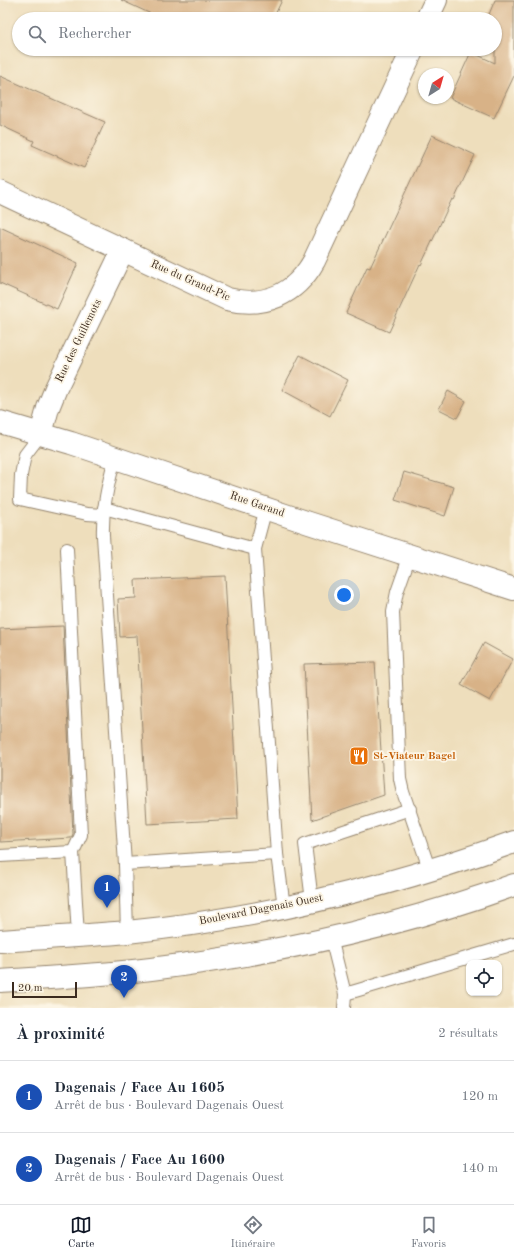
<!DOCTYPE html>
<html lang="fr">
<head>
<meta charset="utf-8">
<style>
  :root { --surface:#fff; --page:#f2f2f3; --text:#1f2937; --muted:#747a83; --line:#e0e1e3; --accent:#111827 }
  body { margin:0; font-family:"Old Standard TT",serif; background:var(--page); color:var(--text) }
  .controls { position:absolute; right:12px; bottom:12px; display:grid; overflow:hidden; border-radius:8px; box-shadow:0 1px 3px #0004 }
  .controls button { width:36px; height:36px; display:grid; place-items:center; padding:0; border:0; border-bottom:1px solid var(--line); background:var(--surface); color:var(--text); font:20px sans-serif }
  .compass { position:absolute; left:418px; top:68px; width:36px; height:36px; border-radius:50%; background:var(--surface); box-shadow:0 1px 3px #0004; rotate:37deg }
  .scale { position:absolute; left:12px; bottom:10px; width:65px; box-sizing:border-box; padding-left:4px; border:2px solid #3b2a1e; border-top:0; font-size:11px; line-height:14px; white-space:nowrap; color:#3b2a1e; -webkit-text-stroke:3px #fcf5e5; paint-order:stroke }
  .you { position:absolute; left:344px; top:595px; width:14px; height:14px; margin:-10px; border:3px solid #fff; border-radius:50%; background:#1a73e8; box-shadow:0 0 0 6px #1a73e833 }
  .badge { display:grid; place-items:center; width:26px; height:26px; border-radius:50%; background:var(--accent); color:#fff; font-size:13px; font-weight:700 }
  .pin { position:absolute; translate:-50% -33px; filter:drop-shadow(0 1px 2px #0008) }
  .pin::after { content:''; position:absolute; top:21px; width:14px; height:12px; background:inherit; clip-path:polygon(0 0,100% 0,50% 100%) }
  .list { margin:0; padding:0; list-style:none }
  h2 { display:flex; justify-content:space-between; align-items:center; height:52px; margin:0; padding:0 16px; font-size:17px }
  h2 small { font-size:13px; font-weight:400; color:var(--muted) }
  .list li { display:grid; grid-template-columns:26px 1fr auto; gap:12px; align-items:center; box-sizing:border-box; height:72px; padding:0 16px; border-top:1px solid var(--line) }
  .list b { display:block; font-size:15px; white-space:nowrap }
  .list p { margin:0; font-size:13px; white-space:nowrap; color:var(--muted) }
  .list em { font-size:13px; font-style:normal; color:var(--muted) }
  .icon { flex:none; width:22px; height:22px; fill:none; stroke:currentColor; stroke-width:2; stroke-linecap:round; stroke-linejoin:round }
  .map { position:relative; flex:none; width:514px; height:1008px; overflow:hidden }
  .search { position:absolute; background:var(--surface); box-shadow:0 1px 3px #0004; left:12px; right:12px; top:12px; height:44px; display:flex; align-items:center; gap:10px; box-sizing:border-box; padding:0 14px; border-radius:22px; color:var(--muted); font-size:15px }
  .sheet { height:196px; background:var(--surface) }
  nav { display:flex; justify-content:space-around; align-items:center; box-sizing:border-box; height:56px; border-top:1px solid var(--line); background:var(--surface); font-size:11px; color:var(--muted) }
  nav a { display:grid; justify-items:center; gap:2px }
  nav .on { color:var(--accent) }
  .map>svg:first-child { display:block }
</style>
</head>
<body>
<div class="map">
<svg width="514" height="1008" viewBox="0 0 514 1008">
  <rect width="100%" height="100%" fill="#fcf5e5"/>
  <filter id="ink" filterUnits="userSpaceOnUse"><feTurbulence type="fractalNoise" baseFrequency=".025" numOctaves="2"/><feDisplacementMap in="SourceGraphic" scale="8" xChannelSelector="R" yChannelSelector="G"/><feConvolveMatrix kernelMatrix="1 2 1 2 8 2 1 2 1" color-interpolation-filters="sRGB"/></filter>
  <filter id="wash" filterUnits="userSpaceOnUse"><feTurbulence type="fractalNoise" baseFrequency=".012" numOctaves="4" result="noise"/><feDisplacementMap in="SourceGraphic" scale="16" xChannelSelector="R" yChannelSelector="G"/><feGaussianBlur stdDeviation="0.9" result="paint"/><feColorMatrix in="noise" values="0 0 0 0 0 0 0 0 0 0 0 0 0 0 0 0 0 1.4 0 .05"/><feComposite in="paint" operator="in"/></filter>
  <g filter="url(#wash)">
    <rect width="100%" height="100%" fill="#eedebc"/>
    <g id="blocks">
      <g fill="#d8b287">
        <path d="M121 0H282L273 19H162Z"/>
        <path d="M495 0H514V76L494 118 450 98 471 52 495 63V19H487Z"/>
        <path d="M0 76 105 122 84 168 32 145 34 141 0 125Z"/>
        <path d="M432 135 475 155 454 200 452 199 421 265 420 264 389 332 346 313 367 267 370 268Z"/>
        <path d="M0 227 78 263 57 309 0 283Z"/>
        <path d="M300 355 348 380 330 416 282 390Z"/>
        <path d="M448 391 466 401 457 418 439 409Z"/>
        <path d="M404 472 454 487 445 516 395 500Z"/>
        <path d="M225 576 238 819 147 824 137 636 120 637 118 599 136 598 135 580Z"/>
        <path d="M63 626 73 834 71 838 0 842V629Z"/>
        <path d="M484 643 513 659 490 701 461 685Z"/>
        <path d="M375 662 384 795 312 820 304 664Z"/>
      </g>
    </g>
  </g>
  <g filter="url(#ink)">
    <use href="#blocks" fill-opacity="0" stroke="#94846d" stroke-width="1"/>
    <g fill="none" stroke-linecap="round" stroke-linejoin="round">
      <defs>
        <g id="lane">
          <path d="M41 434 25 455 21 475 20 499 87 514 103 515"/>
          <path d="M115 458C108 484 102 509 103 536L125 864"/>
          <path d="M104 508 255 549 266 508"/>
          <path d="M67 549 81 835 73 852"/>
          <path d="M255 549 277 854"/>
          <path d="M410 555 397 592 393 612 400 779 403 792 430 871"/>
          <path d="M0 856 73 852 78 936"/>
          <path d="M312 901 305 844 410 809"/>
          <path d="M127 932 125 864 277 854 284 907"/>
          <path d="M331 938 345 994 514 944"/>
          <path d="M344 1008 345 994"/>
        </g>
        <g id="street">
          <path d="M427 19 436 0"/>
          <path d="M0 192 227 299C264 308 295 295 314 261L413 49"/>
          <path d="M0 422 71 443 309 523 514 589"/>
          <path d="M41 434 48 408 56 388 123 250"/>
        </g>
        <g id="secondary">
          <path d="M0 941C42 938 84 936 127 932 259 919 389 887 514 842"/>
          <path d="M0 981C50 978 101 975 151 969 274 954 397 927 514 885"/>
        </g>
      </defs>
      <use href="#lane" stroke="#94846d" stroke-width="14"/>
      <use href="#street" stroke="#94846d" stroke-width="24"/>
      <use href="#secondary" stroke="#94846d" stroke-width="24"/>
      <use href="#lane" stroke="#fff" stroke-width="12"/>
      <use href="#street" stroke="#fff" stroke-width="22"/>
      <use href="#secondary" stroke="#fff" stroke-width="22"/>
    </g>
  </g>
  <defs>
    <symbol id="restaurant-square" viewBox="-11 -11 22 22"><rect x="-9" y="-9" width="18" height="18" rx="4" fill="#e8710a" stroke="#fcf5e5"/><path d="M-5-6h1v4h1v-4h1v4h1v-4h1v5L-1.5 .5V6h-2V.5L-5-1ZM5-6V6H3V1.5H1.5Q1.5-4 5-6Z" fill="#fff"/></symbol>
  </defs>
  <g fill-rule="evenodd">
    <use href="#restaurant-square" x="348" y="745" width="22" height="22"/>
  </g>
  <g text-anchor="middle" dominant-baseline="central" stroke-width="3.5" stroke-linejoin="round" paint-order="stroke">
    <g font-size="11" fill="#3b2a1e" stroke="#fcf5e5">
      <text transform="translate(190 281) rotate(24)">Rue du Grand-Pic</text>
      <text transform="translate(79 341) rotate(-64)">Rue des Guillemots</text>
      <text transform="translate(257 505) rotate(19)">Rue Garand</text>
      <text transform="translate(261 910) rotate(-11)">Boulevard Dagenais Ouest</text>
    </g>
    <g font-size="11" font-weight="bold" fill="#c56008" stroke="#fcf5e5" text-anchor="start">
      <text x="373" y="756">St-Viateur Bagel</text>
    </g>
  </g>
</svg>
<div class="controls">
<button><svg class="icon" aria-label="locate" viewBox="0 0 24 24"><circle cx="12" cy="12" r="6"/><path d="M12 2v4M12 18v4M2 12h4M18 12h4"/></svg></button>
</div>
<svg class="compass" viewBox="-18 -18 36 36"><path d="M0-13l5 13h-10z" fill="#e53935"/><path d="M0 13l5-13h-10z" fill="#747a83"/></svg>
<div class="scale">20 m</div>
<div class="you"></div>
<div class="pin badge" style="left:107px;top:908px;background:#1a4fb4">1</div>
<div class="pin badge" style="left:124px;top:998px;background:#1a4fb4">2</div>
<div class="search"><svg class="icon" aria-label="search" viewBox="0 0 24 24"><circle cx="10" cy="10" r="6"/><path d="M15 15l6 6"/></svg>Rechercher</div>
</div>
<section class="sheet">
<h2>À proximité<small>2 résultats</small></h2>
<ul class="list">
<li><span class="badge" style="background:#1a4fb4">1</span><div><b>Dagenais / Face Au 1605</b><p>Arrêt de bus · Boulevard Dagenais Ouest</p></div><em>120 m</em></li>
<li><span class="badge" style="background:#1a4fb4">2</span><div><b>Dagenais / Face Au 1600</b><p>Arrêt de bus · Boulevard Dagenais Ouest</p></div><em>140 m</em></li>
</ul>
</section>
<nav>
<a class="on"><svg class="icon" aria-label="map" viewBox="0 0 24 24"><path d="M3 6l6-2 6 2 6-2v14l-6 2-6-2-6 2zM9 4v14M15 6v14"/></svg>Carte</a>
<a><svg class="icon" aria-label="directions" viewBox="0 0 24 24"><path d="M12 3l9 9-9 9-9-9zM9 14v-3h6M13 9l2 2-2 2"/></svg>Itinéraire</a>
<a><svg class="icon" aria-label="saved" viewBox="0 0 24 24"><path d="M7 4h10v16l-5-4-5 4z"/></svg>Favoris</a>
</nav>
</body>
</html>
